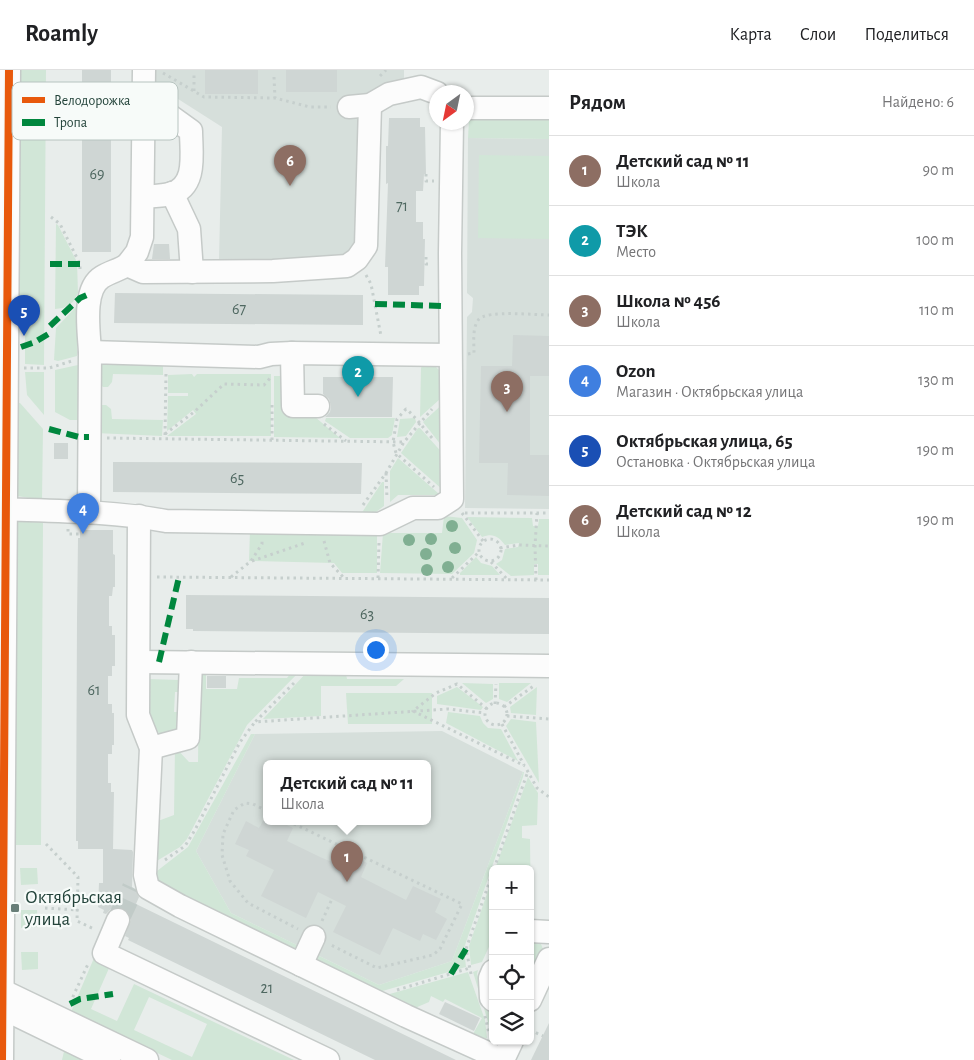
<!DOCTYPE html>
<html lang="ru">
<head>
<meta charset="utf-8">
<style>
  :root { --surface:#fff; --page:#f2f2f2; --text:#202124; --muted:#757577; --line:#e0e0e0; --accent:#687e78 }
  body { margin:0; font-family:"Alegreya Sans",sans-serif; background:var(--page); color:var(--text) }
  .controls { position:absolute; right:15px; bottom:15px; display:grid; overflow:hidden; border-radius:8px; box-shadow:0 1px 4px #0004 }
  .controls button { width:45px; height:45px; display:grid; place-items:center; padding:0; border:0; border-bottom:1px solid var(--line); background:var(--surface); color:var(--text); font:25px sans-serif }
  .compass { position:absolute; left:429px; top:15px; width:45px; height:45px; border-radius:50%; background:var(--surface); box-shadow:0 1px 4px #0004; rotate:213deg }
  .you { position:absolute; left:375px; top:579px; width:18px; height:18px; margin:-12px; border:4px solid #fff; border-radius:50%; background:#1a73e8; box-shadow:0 0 0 8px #1a73e833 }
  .badge { display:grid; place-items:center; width:32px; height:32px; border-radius:50%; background:var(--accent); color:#fff; font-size:16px; font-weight:700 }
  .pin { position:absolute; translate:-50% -41px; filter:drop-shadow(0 1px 2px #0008) }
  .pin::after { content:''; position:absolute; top:26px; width:18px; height:15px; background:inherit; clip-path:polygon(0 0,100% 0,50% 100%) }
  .popup { position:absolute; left:263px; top:690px; width:168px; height:65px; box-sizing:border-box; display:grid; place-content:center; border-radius:8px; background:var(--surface); filter:drop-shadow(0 1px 4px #0005); font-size:16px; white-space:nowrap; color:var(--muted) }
  .popup b { font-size:19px; color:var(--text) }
  .popup::after { content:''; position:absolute; left:50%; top:100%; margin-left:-10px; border:10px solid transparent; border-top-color:var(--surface) }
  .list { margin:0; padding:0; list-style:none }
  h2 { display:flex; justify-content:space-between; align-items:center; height:65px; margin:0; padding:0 20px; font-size:21px }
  h2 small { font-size:16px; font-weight:400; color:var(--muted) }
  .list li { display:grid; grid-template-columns:32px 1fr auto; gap:15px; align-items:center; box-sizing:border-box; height:70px; padding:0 20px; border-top:1px solid var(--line) }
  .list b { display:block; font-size:19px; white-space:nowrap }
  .list p { margin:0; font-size:16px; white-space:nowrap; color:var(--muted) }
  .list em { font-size:16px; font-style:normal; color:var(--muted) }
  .icon { flex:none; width:28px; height:28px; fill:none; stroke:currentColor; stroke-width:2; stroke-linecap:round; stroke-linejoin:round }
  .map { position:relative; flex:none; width:549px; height:990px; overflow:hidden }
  header { display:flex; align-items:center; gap:30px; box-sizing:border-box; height:70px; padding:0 25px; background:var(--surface); border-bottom:1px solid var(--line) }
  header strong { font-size:24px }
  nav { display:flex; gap:28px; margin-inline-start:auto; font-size:18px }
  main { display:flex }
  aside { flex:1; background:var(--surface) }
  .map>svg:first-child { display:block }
</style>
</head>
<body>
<header>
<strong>Roamly</strong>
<nav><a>Карта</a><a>Слои</a><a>Поделиться</a></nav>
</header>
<main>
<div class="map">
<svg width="549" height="990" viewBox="0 0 549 990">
  <rect width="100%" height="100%" fill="#e8edeb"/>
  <g fill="#d6dfdb" fill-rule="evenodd">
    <path d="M154 0H404V12L364 29 357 175 341 190 219 191 222 57 153 13Z"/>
    <path d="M468 68 549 69V439L465 438 467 247 472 242 473 228 467 223Z"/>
    <path d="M442 661 523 702 452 891 379 915 231 843 196 781 255 664ZM267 693H427V751H267Z"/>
  </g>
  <g fill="#d1e6d7" fill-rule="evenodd">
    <path d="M20 0H46L44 295 25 294V258L18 257Z"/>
    <path d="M476 45H549V69L468 68 469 50Z"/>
    <path d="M479 85 549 86V169L478 168Z"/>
    <path d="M56 154 58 155 77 192 78 223 73 232 63 238 55 239Z"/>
    <path d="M77 236V286L58 291 54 290 56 258Z"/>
    <path d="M98 291H163V305L113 304 112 312 108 317H103L98 312Z"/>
    <path d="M423 294H433L445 306 440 329 420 347 421 298Z"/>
    <path d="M78 295V350H70L55 342V300Z"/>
    <path d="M25 302H44V345L27 325Z"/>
    <path d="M192 304 194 307 197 304H271V366H167L196 344 193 340 167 361 168 326H188V323H168V305Z"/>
    <path d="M274 306H284L287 346 315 347 340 368 274 367Z"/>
    <path d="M446 331 445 380 423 352Z"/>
    <path d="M18 333H20L43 359 42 430 17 426Z"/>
    <path d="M100 335H106L111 339 112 349 163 350 162 366 95 363Z"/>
    <path d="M326 348H395L392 365 388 368H350L325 351Z"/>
    <path d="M415 348 416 352 406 366 397 367 400 349Z"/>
    <path d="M418 358H420L445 386 443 420 401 383Z"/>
    <path d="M398 388 439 424 437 425H398L390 432V401Z"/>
    <path d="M382 412H384V436L372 445 361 444Z"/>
    <path d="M444 446 462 448 477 470 474 483 452 504 380 503 383 463H442Z"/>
    <path d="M467 447 532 448 533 456H538L539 449H549V505H538V494H534V505L511 506 496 494 502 490 505 479 518 477 519 473 505 475C498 466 493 463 482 467Z"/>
    <path d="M17 452H43L41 775H14Z"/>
    <path d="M250 460 377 463V503H342L334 493 249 491Z"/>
    <path d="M476 487 481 493 492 496 500 505H460V503Z"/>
    <path d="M294 599H302L247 655 187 769 180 777 155 792 158 751 174 745 175 677 189 692H198L199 605 206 602V619H237L239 608H287Z"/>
    <path d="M345 599 347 609H404L396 616H321V646L263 649 309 600Z"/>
    <path d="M148 609 179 610 180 622H175L174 642H180L179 657C165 669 158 665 147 652Z"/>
    <path d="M462 613 493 614V629L486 633Z"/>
    <path d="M499 613H531L507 632 499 629Z"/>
    <path d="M457 617 483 637 481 640 437 634V626Z"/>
    <path d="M537 617 536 645 511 643 510 637Z"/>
    <path d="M346 623H432V654H348Z"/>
    <path d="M448 642 480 646 483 653 488 658 501 659 518 691 446 653Z"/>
    <path d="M511 649 536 652 539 713 506 656Z"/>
    <path d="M251 664H255L196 781 231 843 303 878 300 884 181 830 183 824 156 810 157 801 188 777Z"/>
    <path d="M523 702H524L523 707 464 878 466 897 372 924 317 897 313 883 379 915 452 891Z"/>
    <path d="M528 707 538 723 537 755 522 756V768L530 769 531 852 530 799H495Z"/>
    <path d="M20 798H37L38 814 21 815Z"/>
    <path d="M493 806V868L482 892 471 895 469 876Z"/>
    <path d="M21 840H37L38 857 21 858Z"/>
    <path d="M530 868 541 874 543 879 530 905Z"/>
    <path d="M21 882H38V899L22 900Z"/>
    <path d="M94 888 110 896 91 939 117 951 134 914 294 990H172L71 942ZM149 927 207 954 192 987 134 960Z"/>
    <path d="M478 900 477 904 493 948 492 965 473 902Z"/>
    <path d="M468 902 485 950 487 968H484L473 964 482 948 445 929 443 932 431 926 429 932 408 941 379 927Z"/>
    <path d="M65 977 90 990H62Z"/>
  </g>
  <g fill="#cfd6d4">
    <rect x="82" y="0" width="29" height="182"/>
    <rect x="205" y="0" width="53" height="24"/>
    <rect x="286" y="0" width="51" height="22"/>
    <path d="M389 48H420V57H425L426 104H424L423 121H416V152H423V169H425L424 216H419V225H388V197H385L388 113 386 114V76H388Z"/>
    <path d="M154 174H169L170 189H152Z"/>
    <path d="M115 223 363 225V255L114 253Z"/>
    <path d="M513 265 549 266V306H530V385H549V426L507 425 508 393H479L481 296H512Z"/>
    <path d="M323 307H393L392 347H325L330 342 331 336 329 329 323 324Z"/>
    <rect x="54" y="373" width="14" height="16"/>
    <path d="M113 392 362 393 361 424 113 422Z"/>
    <path d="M80 460H113V484L115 485V517H113L112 526H109V556H112V565H115V596H112V606H108V634H112V643H114V675H112V684H108V713H111V722H114L113 779 132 780 133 782 132 817 135 819 139 827 136 834 456 990H375L128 870 129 868 125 866 131 849 128 842 124 838 117 837 111 839 106 844 103 843 104 840 98 837 99 813H103V779H78V771H76L77 548 78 468H80Z"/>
    <path d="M186 525 549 528V564L193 561V559H186Z"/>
    <rect x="207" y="606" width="19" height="12"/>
    <path d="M246 751 259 758 263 751H279L293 758 287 771 320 787 332 792 339 780 367 793 361 807 406 830 413 816 441 829 435 842 447 849 436 870 423 864 420 871 393 858 380 885 333 862 346 836 318 822 306 848 261 826 274 800 246 786 249 780 235 774Z"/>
    <path d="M445 932 480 948 474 961 439 944Z"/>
    <path d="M549 953V990H531Z"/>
  </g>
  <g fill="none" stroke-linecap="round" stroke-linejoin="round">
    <path stroke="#c1cbc8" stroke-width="22" stroke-dasharray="22 11" stroke-linecap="butt" d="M118 850 133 818"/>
    <defs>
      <g id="minor">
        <path d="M349 37 370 35 389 24 421 17 437 23"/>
        <path d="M467 38H549"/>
        <path d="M172 123 189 159 192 202"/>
        <path d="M143 127C152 126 162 126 170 124 198 117 191 82 191 61L166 43 143 44"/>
        <path d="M127 195 137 182 142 167 144 0"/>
        <path d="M90 282C89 262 82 219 102 207 110 202 119 200 127 195L143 202 273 201 347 196 357 189 366 176 370 35"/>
        <path d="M292 283 293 336H318"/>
        <path d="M0 439C55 441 111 441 166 451L380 454 413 438H438L452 429 450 183 452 52"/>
        <path d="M89 442 90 282 259 287 271 284 292 283 450 285"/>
        <path d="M139 446 138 645 151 678 145 805 148 818 180 836 406 946 503 990"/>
        <path d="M139 592 549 596"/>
        <path d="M151 678 188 668 191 592"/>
        <path d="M118 850 104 883 328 990"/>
        <path d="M530 861 549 862"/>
        <path d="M301 895 314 867"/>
        <path d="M493 901 490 908 491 928 493 930"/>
        <path d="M0 922 3 921 147 990"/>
        <path d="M530 930 549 889"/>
        <path d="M0 937 109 990"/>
        <path d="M2 990 9 0"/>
        <path d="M503 990 512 971"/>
      </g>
    </defs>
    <use href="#minor" stroke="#c5cac8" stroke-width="25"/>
    <g stroke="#c6cfcd" stroke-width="3" stroke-dasharray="2.5 4" stroke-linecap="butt">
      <path d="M163 3 204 27 275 28 310 37H331"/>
      <path d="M380 6 386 0"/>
      <path d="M274 7 275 28"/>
      <path d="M194 21V5"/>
      <path d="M426 104V111H434"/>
      <path d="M51 147 60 154 80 194V201"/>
      <path d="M426 187V194H431"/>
      <path d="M366 205 371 214 381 266"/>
      <path d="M468 284 474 283C474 273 472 257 479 249 488 240 535 245 549 245"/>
      <path d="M24 298H49L72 291"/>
      <path d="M324 354 346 371"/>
      <path d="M165 364 194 342 224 314 264 315 272 306"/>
      <path d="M165 365 166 302"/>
      <path d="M107 368 404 372"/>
      <path d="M432 368C423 358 417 348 406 339L397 349 393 372 396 383 434 417"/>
      <path d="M272 370V333"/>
      <path d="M386 403 387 429"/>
      <path d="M363 435 386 403 404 372 432 339"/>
      <path d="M462 443 483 471"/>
      <path d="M465 443H549"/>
      <path d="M68 459V464H80"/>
      <circle cx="490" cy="480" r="11"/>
      <path d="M324 471 330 493 344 508"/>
      <path d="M500 478 519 475 549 476"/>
      <path d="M252 491 305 473"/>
      <path d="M491 492 507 509"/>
      <path d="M157 507 549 510"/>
      <path d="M231 507 251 491 262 474V471"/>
      <path d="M378 508 379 472"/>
      <path d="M452 508 479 482"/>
      <path d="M536 510 535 476 537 443"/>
      <path d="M294 613 255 652 448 639 485 643"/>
      <circle cx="496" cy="644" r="11"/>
      <path d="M495 634 496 614"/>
      <path d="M504 637 535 615"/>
      <path d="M487 639 457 614 436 623 413 641 525 696"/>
      <path d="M507 646 549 649"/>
      <path d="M502 654 524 695"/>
      <path d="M527 700 537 718 549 727"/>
      <path d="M267 741 253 734 245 733 234 740 223 764 222 785 230 811 248 833 298 859"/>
      <path d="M288 751 462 834 440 879 433 885 377 898 331 875"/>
      <path d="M46 774 78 807 77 851 94 859"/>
      <path d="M165 790 185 776 195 760 240 672 255 652"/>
      <path d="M45 838 78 840"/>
      <path d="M322 851 332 829"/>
      <path d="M471 904 466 879 528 701"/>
      <path d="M397 920 470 898"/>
      <path d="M70 933 88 894"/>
      <path d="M485 946 489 964"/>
      <path d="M530 960 543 966"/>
    </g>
    <use href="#minor" stroke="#fcfcfc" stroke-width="22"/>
    <g stroke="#00873e" stroke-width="6" stroke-dasharray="12 6" stroke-linecap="butt">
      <path d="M50 194H80"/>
      <path d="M375 234 444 236"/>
      <path d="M50 256 80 228 89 224"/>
      <path d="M21 277 35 272 50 263"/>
      <path d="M49 359 79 367H89"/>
      <path d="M159 592 179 507"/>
      <path d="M451 904 466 879"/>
      <path d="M70 934 80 929 113 924"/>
    </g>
    <defs>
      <path id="cycleway" d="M2 990 9 0"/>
    </defs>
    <use href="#cycleway" stroke="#f7fbf9" stroke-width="11"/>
    <use href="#cycleway" stroke="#e8590c" stroke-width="8"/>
  </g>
  <g fill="#80af92">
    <circle cx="452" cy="456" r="6"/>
    <circle cx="431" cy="469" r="6"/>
    <circle cx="409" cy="470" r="6"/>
    <circle cx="455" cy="478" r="6"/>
    <circle cx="426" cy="484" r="6"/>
    <circle cx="448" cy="497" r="6"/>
    <circle cx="427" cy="500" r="6"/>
  </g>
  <rect fill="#687e78" stroke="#f7fbf9" stroke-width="2" x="10" y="833" width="10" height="10" rx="2.5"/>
  <g text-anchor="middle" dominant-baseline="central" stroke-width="4.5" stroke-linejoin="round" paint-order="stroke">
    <g font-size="16" fill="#4f6861">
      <text x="97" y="104">69</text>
      <text x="402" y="136">71</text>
      <text x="239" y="239">67</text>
      <text x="237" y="408">65</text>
      <text x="367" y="544">63</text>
      <text x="94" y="620">61</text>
      <text x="267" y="918">21</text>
    </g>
    <g font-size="19" fill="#23433a" stroke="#f7fbf9" text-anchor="start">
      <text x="25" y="827">Октябрьская<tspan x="25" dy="22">улица</tspan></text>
    </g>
  </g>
  <rect x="12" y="12" width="166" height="58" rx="8" fill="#f7fbf9" stroke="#b7c4c0" stroke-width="1"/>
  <rect x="22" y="27" width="23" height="6" fill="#e8590c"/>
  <rect x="22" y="49" width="23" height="7" fill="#00873e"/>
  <g font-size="14" fill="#23433a">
    <text x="54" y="35">Велодорожка</text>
    <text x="54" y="57">Тропа</text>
  </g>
</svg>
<div class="controls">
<button>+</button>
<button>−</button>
<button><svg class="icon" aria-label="locate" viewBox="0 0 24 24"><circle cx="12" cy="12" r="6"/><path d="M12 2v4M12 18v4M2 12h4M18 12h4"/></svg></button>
<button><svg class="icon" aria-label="layers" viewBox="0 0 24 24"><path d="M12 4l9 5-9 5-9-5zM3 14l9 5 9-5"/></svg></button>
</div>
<svg class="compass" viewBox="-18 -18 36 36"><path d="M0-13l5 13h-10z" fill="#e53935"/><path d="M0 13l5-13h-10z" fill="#757577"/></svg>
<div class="you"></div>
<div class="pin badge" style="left:347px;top:812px;background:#8d6e63">1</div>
<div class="popup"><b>Детский сад № 11</b>Школа</div>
<div class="pin badge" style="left:358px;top:327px;background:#0f9aa8">2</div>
<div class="pin badge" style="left:507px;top:342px;background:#8d6e63">3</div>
<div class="pin badge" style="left:83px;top:464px;background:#3f7fe0">4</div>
<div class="pin badge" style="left:24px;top:266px;background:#1a4fb4">5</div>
<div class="pin badge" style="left:290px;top:116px;background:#8d6e63">6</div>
</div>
<aside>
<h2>Рядом<small>Найдено: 6</small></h2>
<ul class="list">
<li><span class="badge" style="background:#8d6e63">1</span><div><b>Детский сад № 11</b><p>Школа</p></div><em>90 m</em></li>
<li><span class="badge" style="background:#0f9aa8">2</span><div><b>ТЭК</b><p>Место</p></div><em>100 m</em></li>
<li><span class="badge" style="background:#8d6e63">3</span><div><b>Школа № 456</b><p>Школа</p></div><em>110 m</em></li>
<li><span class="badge" style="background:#3f7fe0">4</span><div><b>Ozon</b><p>Магазин · Октябрьская улица</p></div><em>130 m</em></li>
<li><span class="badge" style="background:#1a4fb4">5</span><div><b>Октябрьская улица, 65</b><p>Остановка · Октябрьская улица</p></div><em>190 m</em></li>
<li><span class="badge" style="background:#8d6e63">6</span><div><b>Детский сад № 12</b><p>Школа</p></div><em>190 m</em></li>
</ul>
</aside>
</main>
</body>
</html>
